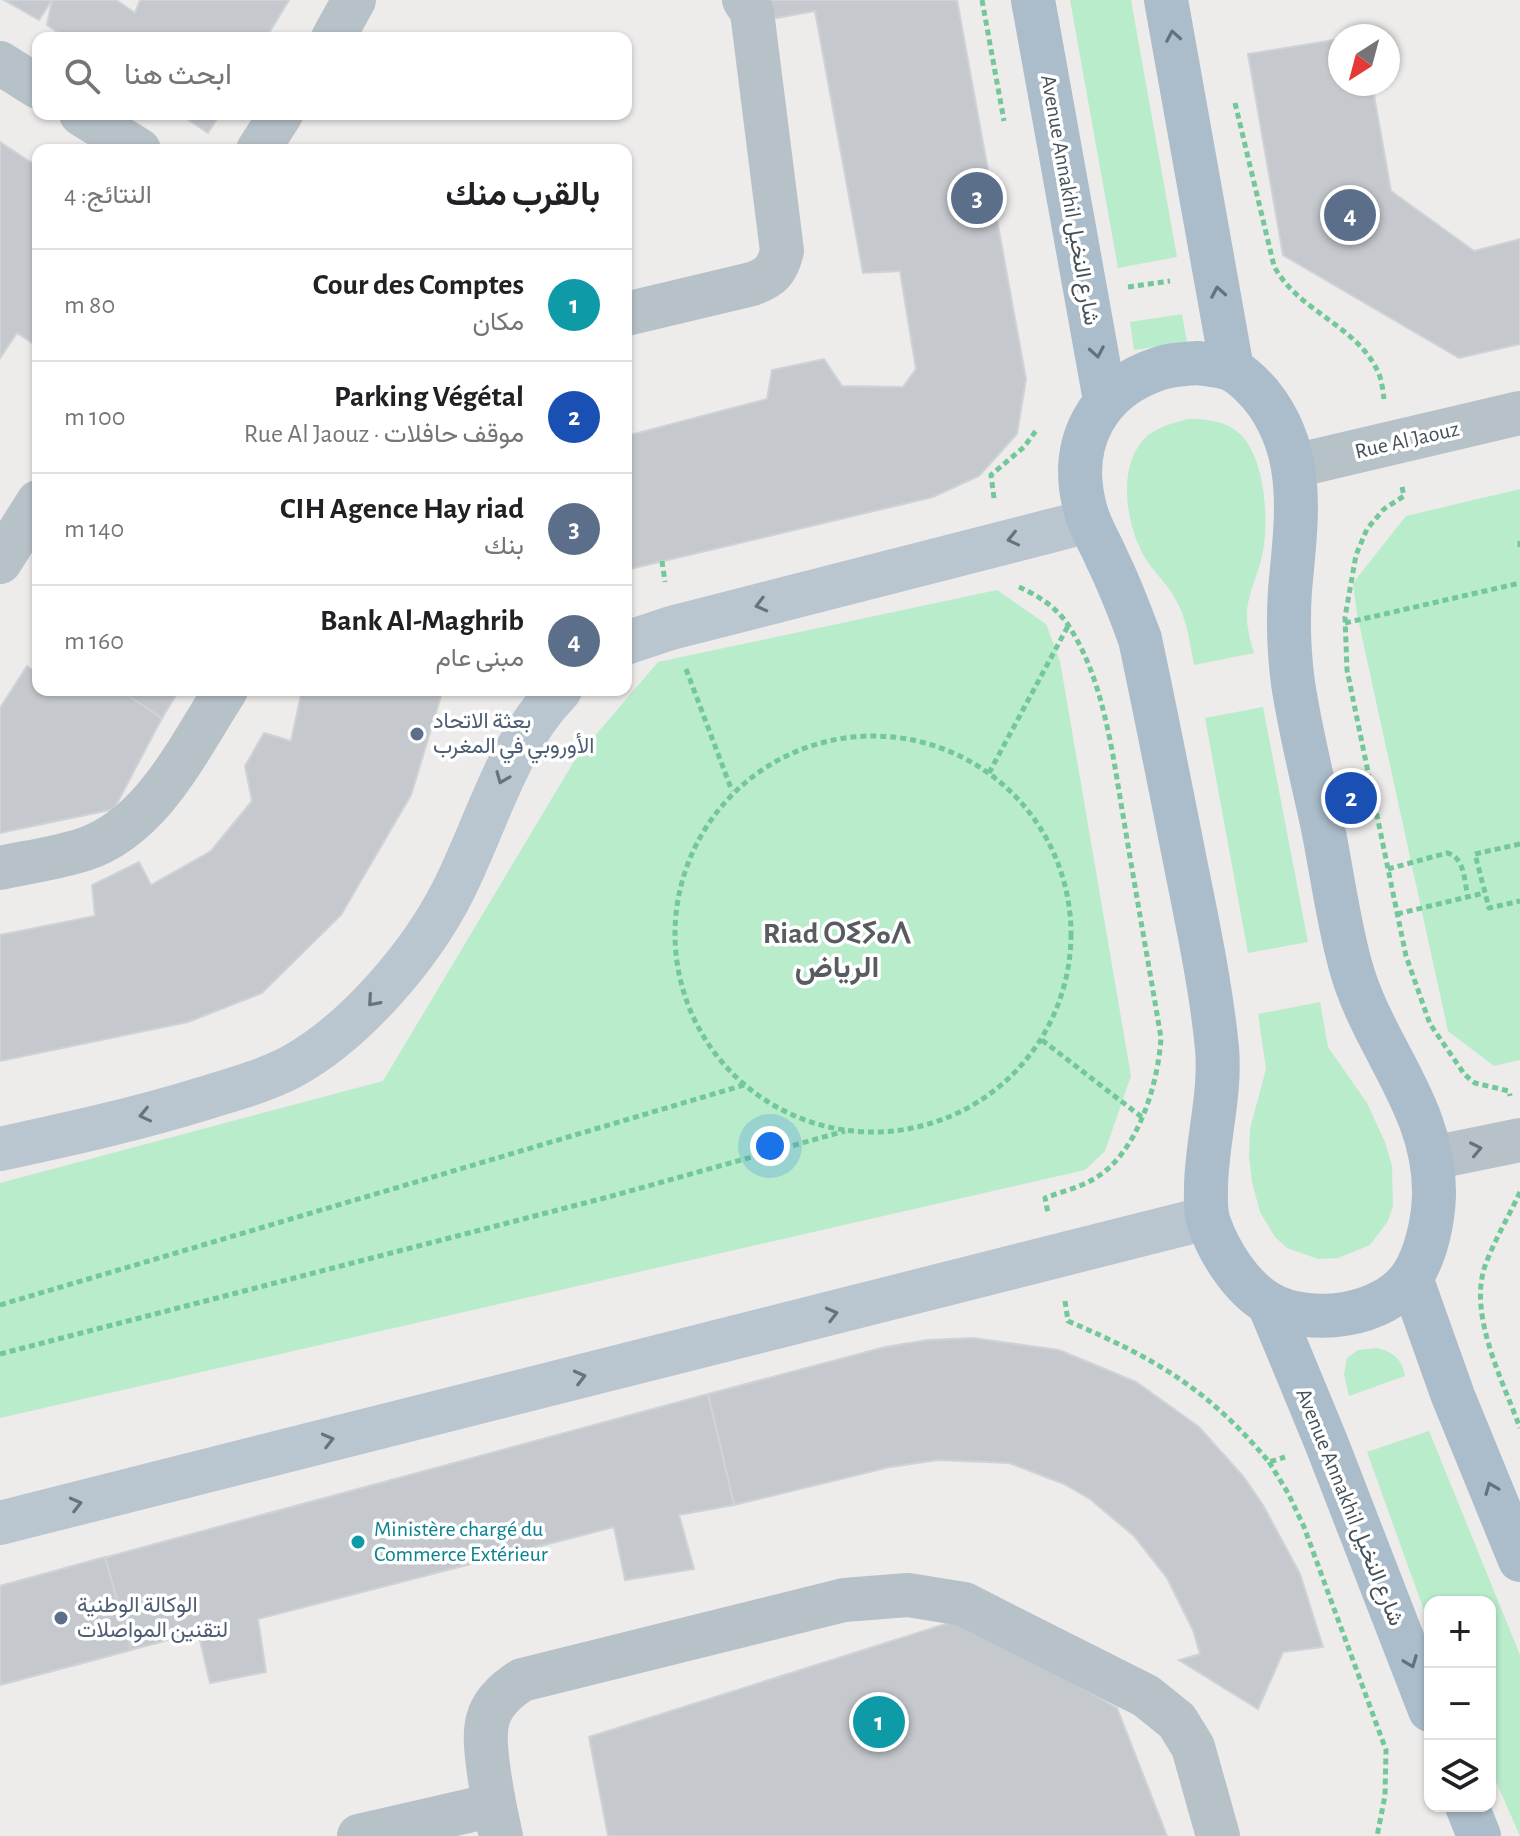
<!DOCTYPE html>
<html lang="ar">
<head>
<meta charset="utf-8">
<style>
  :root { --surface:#fff; --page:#f2f2f2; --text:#202124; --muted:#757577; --line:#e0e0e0; --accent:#d93025 }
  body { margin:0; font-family:"Alegreya Sans",Vazirmatn,"Noto Sans Tifinagh",sans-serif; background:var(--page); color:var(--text); direction:rtl }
  .controls { position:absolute; right:24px; bottom:24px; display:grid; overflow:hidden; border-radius:16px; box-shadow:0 2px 6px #0004 }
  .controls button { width:72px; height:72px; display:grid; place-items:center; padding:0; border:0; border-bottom:2px solid var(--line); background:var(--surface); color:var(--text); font:40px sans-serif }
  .compass { position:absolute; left:1328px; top:24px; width:72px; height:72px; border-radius:50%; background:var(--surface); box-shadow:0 2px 6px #0004; rotate:216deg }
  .you { position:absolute; left:770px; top:1146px; width:28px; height:28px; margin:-20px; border:6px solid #fff; border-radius:50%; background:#1a73e8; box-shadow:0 0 0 12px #1a73e833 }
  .badge { display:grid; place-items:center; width:52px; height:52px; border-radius:50%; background:var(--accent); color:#fff; font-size:26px; font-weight:700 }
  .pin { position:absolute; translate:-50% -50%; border:4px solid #fff; box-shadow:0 2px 8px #0006 }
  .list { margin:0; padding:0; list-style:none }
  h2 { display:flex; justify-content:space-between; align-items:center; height:104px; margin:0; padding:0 32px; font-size:34px }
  h2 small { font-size:26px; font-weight:400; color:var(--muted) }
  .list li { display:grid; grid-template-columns:52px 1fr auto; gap:24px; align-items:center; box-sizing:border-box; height:112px; padding:0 32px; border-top:2px solid var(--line) }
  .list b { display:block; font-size:30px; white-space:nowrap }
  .list p { margin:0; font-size:26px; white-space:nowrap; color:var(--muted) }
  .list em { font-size:26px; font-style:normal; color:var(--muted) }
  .icon { flex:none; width:44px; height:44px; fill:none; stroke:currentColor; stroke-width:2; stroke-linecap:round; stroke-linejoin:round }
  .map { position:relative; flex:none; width:1520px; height:1836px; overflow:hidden; direction:ltr }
  .search { position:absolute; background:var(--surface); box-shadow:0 2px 6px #0004; left:32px; top:32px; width:600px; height:88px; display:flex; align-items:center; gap:20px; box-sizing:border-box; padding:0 28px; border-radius:16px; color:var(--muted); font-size:30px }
  .panel { position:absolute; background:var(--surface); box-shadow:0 2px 6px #0004; left:32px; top:144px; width:600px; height:552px; border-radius:16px; direction:rtl }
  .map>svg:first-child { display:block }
</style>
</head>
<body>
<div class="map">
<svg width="1520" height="1836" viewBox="0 0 1520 1836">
  <rect width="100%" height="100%" fill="#eeebeb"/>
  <g fill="#b9ecca">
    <path d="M1070 0H1131L1177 257 1118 268Z"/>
    <path d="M1182 314 1187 342 1134 350 1130 322Z"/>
    <path d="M1188 419C1207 419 1226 421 1240 434 1265 458 1269 519 1263 551 1260 571 1249 590 1247 610 1246 625 1250 639 1254 653L1194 665C1190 644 1187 619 1176 600 1168 584 1153 572 1144 556 1126 524 1117 468 1144 439 1156 427 1173 423 1188 419Z"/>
    <path d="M1520 489V1060L1494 1066 1448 1031 1357 614 1353 583 1406 516Z"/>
    <path d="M997 590 1046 624 1060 661 1131 1076 1105 1151 1085 1170 0 1418V1183L383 1081 576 758 658 662Z"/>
    <path d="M1263 707 1308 942 1248 953 1205 718Z"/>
    <path d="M1320 1002 1328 1047 1367 1103 1385 1142 1392 1166 1393 1206 1388 1221 1370 1245 1338 1258 1318 1259 1287 1248 1275 1237 1260 1212 1252 1182 1249 1156 1250 1129 1266 1069 1258 1014Z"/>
    <path d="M1377 1348C1393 1352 1402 1359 1405 1376L1349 1396 1344 1374 1347 1358 1358 1350Z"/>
    <path d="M1429 1431 1520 1655V1836L1490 1768V1602H1430V1627L1367 1452Z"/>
  </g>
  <g fill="#c5c9ce" stroke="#cfd2d7" stroke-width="2">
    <path d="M4 0H52L39 20Z"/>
    <path d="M52 0H116L135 13 140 0H289L266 38H66L47 25Z"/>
    <path d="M767 0H957L1026 379 1017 434 979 476 933 497 626 570V436L767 399 772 370 824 359 842 386 903 387 916 369 900 271 863 273 815 11 771 19Z"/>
    <path d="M1340 39V84H1372L1391 191 1474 251 1520 239V344L1459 358 1283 255 1248 54Z"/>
    <path d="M180 114H220L208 133Z"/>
    <path d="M0 142 38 167V347L17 333 0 358Z"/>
    <path d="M27 666 38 674V690H120L162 718 114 809 0 833V708Z"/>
    <path d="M120 690H179L162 718Z"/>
    <path d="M302 690H443L411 795 341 915 262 993 188 1022 0 1061V935L95 916 92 885 139 862 151 885 211 851 252 801 245 766 264 733 291 741Z"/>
    <path d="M973 1338 1059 1350 1136 1382 1199 1427 1243 1476 1263 1505 1300 1574 1323 1647 1283 1652 1258 1709 1179 1660 1200 1654 1193 1630 1167 1578 1134 1536 1090 1499 1064 1484 1038 1474 1009 1463 938 1460 890 1467 734 1505 708 1394 885 1347 928 1340Z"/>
    <path d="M708 1394 734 1505 679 1515 694 1569 625 1580 614 1527 258 1619 266 1672 210 1683 198 1632 0 1685V1586Z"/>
    <path d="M105 1557 131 1650 0 1685V1586Z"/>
    <path d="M961 1619 1117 1708 1167 1836H608L589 1737Z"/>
  </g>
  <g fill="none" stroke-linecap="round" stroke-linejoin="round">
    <g stroke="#73c899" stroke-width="5" stroke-dasharray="6 4" stroke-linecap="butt">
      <path d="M982 0 1004 121"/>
      <path d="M1235 103 1274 266C1298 312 1358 325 1379 374 1382 382 1383 391 1384 399"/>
      <path d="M1128 287 1170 281"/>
      <path d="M1402 487 1404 496 1384 509 1367 529 1356 555 1345 617 1347 670 1406 956 1430 1024 1465 1075 1475 1083 1509 1091 1510 1096"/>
      <path d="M994 498 991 475 1024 447 1038 428"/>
      <path d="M1520 541V550"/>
      <path d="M662 561 665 582"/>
      <path d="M1019 587C1038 595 1059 609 1070 628 1105 683 1113 758 1124 821 1136 894 1149 966 1161 1038 1158 1085 1137 1156 1092 1180 1078 1188 1060 1192 1045 1198L1048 1213"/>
      <path d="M1345 623 1520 583"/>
      <path d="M686 669 732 791"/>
      <circle cx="873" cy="934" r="198"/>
      <path d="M989 773 1068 626"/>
      <path d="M1520 844 1475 854 1489 908 1520 901"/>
      <path d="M1388 869 1447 853C1465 857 1464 881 1468 897"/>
      <path d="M1397 914 1484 893"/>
      <path d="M1042 1040 1143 1118"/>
      <path d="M1520 1192C1509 1216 1494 1241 1485 1266 1468 1315 1503 1381 1520 1428"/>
      <path d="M1065 1301 1068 1321C1156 1359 1207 1388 1269 1462L1285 1457"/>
      <path d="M0 1305 744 1085"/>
      <path d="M0 1354 612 1196 845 1131"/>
      <path d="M1269 1462 1288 1493 1304 1527 1386 1750 1385 1796 1377 1836"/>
    </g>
    <g stroke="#b7c1c8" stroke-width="44">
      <path d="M333 38 354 0"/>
      <path d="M0 63 38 87"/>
      <path d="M81 114 139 150"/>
      <path d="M258 150 281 114"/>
      <path d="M626 314 752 284C771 277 777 271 782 251L752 12 744 0"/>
      <path d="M1294 466 1520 413"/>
      <path d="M0 562 38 502"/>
      <path d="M0 868C28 862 58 858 85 849 153 826 189 747 226 690"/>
      <path d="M1432 1158 1520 1140"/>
      <path d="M359 1836 494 1805"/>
      <path d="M501 1836C496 1815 492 1794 489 1773 483 1728 481 1706 522 1680L844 1600 908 1595 964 1604 1146 1696 1177 1721 1193 1747 1218 1836"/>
    </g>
    <g stroke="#b9c5cf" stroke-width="44">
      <path d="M626 643 671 628 1089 521"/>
      <path d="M0 1149C69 1134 138 1119 205 1098 234 1089 264 1081 291 1067 355 1032 420 956 453 891 487 824 506 745 560 690"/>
      <path d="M0 1523 1207 1218"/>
    </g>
    <g stroke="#abbdca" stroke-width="44">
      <path d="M1033 0 1105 400"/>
      <path d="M1166 0 1232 369"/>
      <path d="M1198 363C1209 365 1224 365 1234 371 1244 376 1254 387 1261 395 1308 453 1296 522 1290 590 1288 620 1289 653 1293 683 1300 731 1313 780 1323 828 1332 873 1338 920 1350 964 1372 1047 1436 1106 1434 1196 1433 1222 1426 1255 1412 1276 1385 1317 1309 1327 1268 1303 1241 1287 1219 1252 1209 1223 1205 1212 1206 1198 1206 1186 1207 1140 1221 1095 1217 1048 1211 987 1198 926 1186 866 1171 790 1156 714 1140 639 1130 612 1120 585 1107 559 1100 542 1089 526 1085 508 1068 443 1097 388 1161 368 1173 364 1186 364 1198 363Z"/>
      <path d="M1411 1278 1453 1396 1520 1560"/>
      <path d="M1269 1304 1326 1442 1430 1710"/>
      <path d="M1467 1806 1479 1836"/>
    </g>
  </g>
  <defs><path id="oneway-chevron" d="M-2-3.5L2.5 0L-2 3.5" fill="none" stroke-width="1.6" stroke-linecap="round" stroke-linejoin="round" transform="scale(2)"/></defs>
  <g stroke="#63717a">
    <use href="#oneway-chevron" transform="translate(1173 36) rotate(-100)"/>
    <use href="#oneway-chevron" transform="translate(1218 292) rotate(-100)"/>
    <use href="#oneway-chevron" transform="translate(1097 352) rotate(80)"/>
    <use href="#oneway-chevron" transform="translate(1491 1488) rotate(-112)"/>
    <use href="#oneway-chevron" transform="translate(1411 1662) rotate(69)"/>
  </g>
  <g stroke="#67737c">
    <use href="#oneway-chevron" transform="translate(1013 539) rotate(167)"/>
    <use href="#oneway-chevron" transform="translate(761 605) rotate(165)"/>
    <use href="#oneway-chevron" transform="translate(502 778) rotate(112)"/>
    <use href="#oneway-chevron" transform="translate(373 1001) rotate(131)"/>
    <use href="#oneway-chevron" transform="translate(145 1115) rotate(167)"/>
    <use href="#oneway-chevron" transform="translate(832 1314) rotate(-14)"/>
    <use href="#oneway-chevron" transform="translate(580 1377) rotate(-14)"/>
    <use href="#oneway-chevron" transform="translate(328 1440) rotate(-14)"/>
    <use href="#oneway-chevron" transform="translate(76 1504) rotate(-14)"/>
  </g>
  <use stroke="#66727a" href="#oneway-chevron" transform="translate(1476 1149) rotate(-12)"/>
  <g fill="#5c6f8a" stroke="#fff" stroke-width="3">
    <circle cx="417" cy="734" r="8"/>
    <circle cx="61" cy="1618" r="8"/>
  </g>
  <circle fill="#0f9aa8" stroke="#fff" stroke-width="3" cx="358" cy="1542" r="8"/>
  <g text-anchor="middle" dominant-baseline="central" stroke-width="7" stroke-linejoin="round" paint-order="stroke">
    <g font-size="22" fill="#445058" stroke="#fff">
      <text transform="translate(1070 200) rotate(80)">Avenue Annakhil شارع النخيل</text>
      <text transform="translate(1407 440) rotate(-13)">Rue Al Jaouz</text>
      <text transform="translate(1350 1507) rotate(68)">Avenue Annakhil شارع النخيل</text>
    </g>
    <g font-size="22" fill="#4e5e75" stroke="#fff" text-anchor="start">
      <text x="433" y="721">بعثة الاتحاد<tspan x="433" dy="25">الأوروبي في المغرب</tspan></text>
      <text x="77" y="1605">الوكالة الوطنية<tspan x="77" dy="25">لتقنين المواصلات</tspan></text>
    </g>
    <g font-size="22" fill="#0d838f" stroke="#fff" text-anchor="start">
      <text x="374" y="1529">Ministère chargé du<tspan x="374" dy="25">Commerce Extérieur</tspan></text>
    </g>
    <g font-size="30" font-weight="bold" fill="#585c60" stroke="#fff">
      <text x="837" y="934">Riad ⵔⵉⵢⴰⴷ<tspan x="837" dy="34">الرياض</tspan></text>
    </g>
  </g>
</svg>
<div class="controls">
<button>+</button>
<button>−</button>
<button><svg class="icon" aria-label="layers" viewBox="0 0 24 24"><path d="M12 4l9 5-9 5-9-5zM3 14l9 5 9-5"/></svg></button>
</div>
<svg class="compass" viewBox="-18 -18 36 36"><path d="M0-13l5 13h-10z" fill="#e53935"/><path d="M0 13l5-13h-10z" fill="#757577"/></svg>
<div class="you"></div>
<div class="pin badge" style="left:879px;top:1722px;background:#0f9aa8">1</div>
<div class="pin badge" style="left:1351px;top:798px;background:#1a4fb4">2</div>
<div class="pin badge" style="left:977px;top:198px;background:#5c6f8a">3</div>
<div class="pin badge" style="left:1350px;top:215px;background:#5c6f8a">4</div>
<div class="search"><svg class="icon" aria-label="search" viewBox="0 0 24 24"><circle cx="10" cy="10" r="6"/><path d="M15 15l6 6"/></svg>ابحث هنا</div>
<section class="panel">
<h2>بالقرب منك<small>النتائج: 4</small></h2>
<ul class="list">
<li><span class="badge" style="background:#0f9aa8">1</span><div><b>Cour des Comptes</b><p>مكان</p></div><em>80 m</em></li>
<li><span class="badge" style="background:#1a4fb4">2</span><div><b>Parking Végétal</b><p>موقف حافلات · Rue Al Jaouz</p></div><em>100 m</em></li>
<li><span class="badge" style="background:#5c6f8a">3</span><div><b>CIH Agence Hay riad</b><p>بنك</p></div><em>140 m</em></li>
<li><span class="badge" style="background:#5c6f8a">4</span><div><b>Bank Al-Maghrib</b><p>مبنى عام</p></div><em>160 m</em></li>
</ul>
</section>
</div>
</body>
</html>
